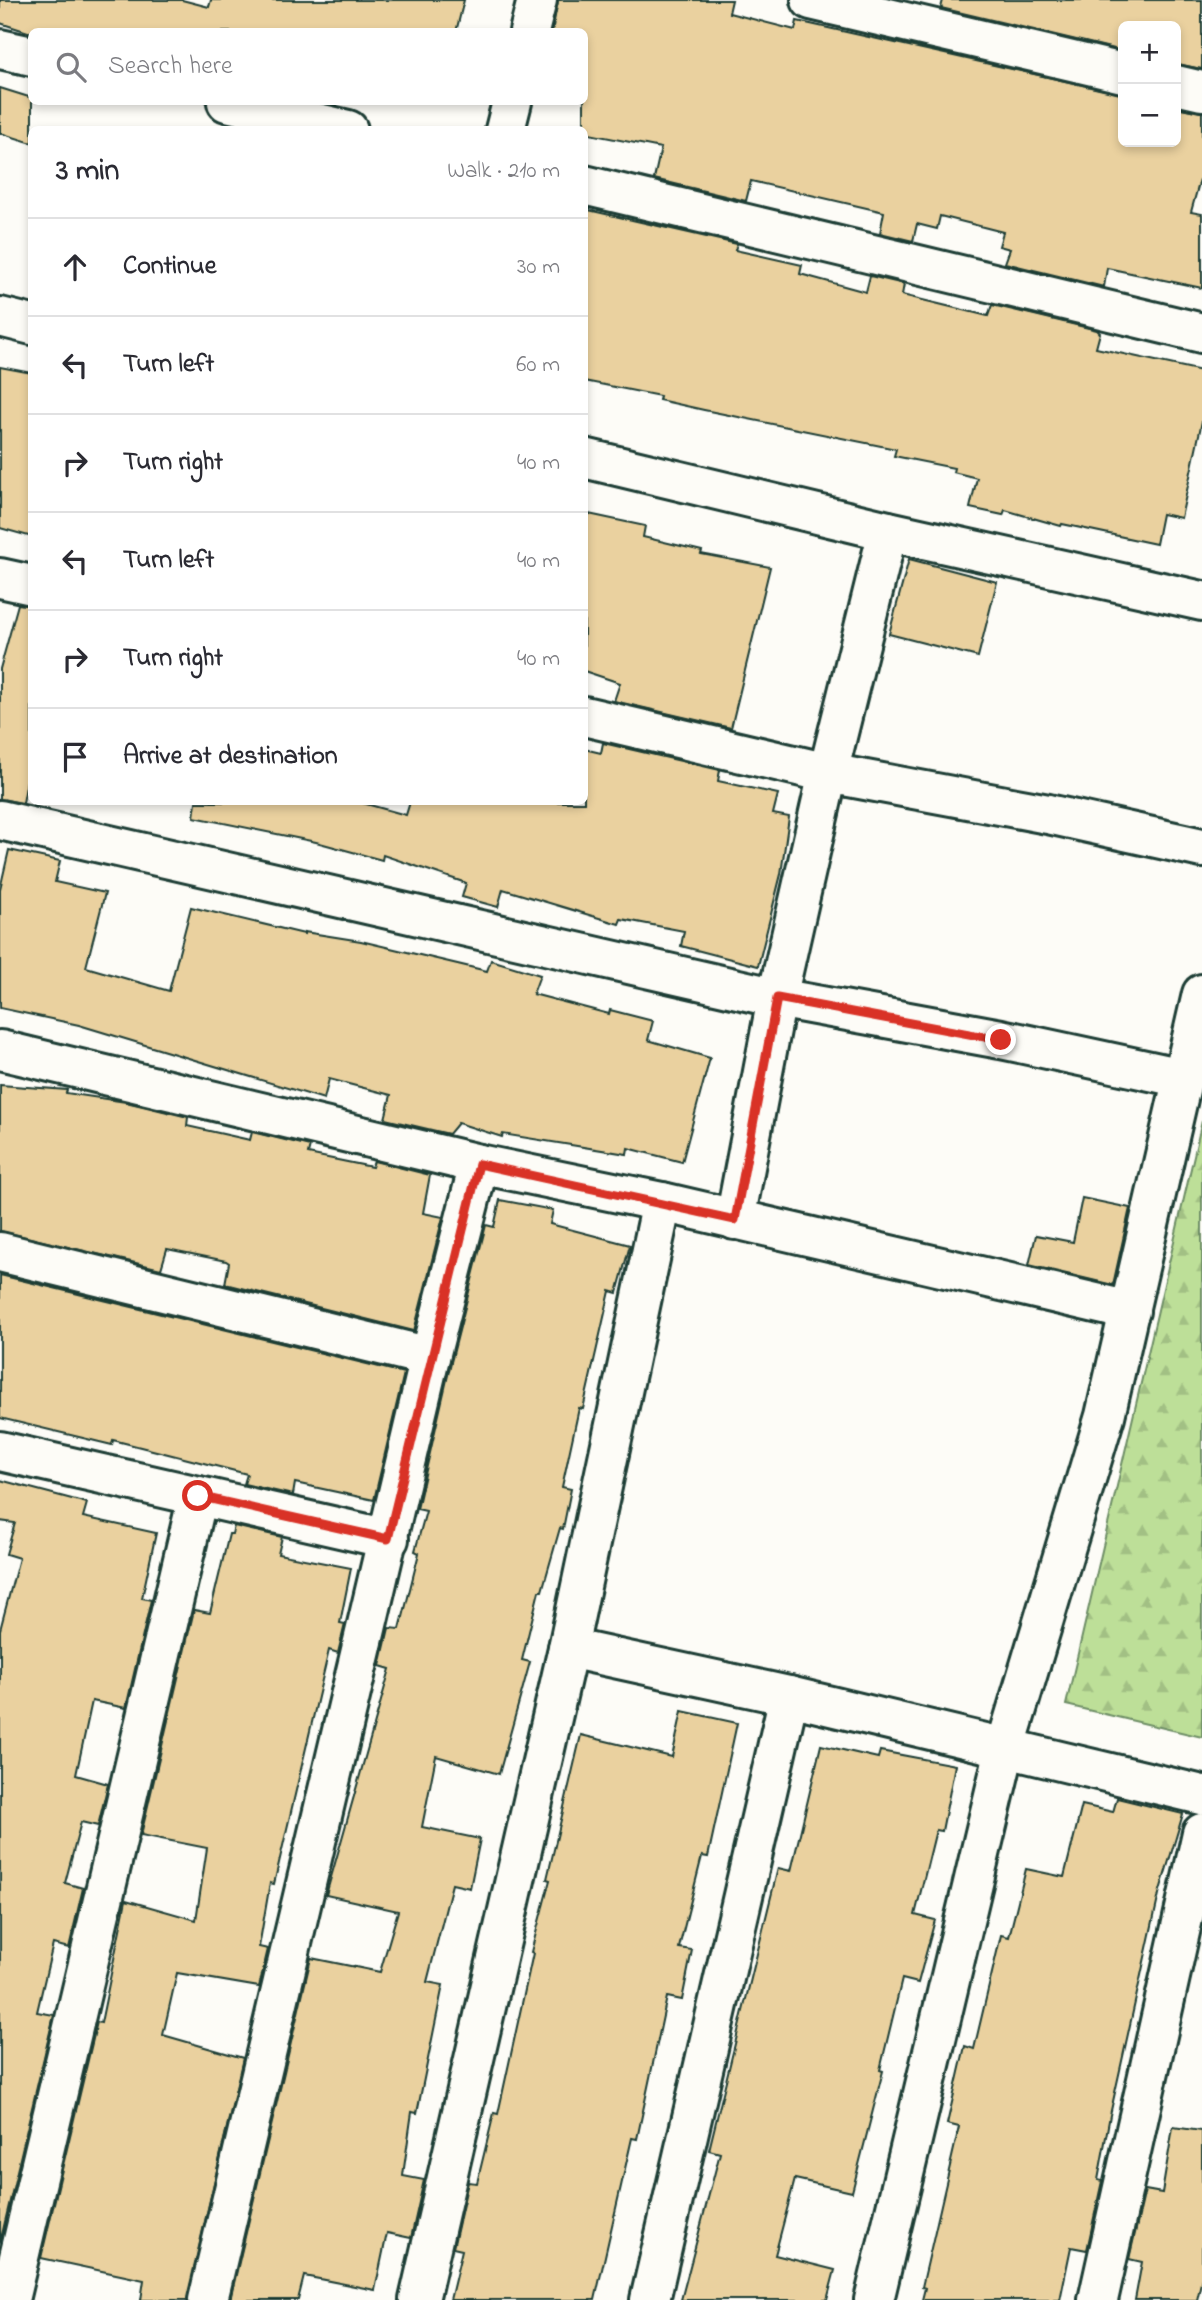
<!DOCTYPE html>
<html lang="en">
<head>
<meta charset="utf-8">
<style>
  :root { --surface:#fff; --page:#f7f7f7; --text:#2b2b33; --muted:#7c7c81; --line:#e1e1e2 }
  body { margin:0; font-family:"Indie Flower",sans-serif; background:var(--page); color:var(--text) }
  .controls { position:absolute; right:21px; top:21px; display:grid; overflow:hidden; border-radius:10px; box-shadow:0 4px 10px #0003 }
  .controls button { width:63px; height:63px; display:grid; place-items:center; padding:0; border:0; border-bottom:2px solid var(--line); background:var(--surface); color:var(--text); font:35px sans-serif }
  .stop { position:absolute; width:21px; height:21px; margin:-16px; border:5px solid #d93025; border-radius:50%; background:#fff }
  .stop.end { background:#d93025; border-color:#fff; box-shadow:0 2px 7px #0008 }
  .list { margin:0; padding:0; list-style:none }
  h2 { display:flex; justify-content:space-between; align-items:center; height:91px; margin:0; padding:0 28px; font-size:30px }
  h2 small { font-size:23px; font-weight:400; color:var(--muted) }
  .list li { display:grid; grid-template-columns:46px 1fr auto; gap:21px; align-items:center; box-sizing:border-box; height:98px; padding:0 28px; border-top:2px solid var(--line) }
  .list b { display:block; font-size:26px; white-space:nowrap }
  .list em { font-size:23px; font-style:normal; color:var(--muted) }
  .icon { flex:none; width:38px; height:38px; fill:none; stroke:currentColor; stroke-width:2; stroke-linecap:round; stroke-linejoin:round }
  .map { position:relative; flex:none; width:1202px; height:2300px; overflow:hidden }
  .search { position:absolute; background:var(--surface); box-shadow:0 4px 10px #0003; left:28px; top:28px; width:560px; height:77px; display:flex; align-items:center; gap:18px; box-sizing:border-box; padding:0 24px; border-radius:10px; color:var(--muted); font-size:26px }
  .panel { position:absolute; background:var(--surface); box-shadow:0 4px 10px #0003; left:28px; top:126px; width:560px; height:679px; border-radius:10px }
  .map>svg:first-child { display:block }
</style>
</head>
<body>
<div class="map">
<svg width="1202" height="2300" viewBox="0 0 1202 2300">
  <defs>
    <pattern id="forest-firs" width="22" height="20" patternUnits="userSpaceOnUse" patternTransform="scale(1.75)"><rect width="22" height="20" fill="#bddf98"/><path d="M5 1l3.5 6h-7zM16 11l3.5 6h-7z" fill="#a2c084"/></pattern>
  </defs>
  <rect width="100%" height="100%" fill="#fdfcf7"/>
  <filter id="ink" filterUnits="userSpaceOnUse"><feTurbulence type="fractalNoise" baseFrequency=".0143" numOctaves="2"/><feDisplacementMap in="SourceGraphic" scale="14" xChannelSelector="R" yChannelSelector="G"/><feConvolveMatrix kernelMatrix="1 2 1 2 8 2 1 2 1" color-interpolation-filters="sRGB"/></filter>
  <g filter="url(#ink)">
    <path fill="url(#forest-firs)" stroke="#6e8e66" stroke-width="2" d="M1202 1121V1737L1066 1705Z"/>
    <g fill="#ead19f" stroke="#1f3d34" stroke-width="2">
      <path d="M0 0H182L209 7 211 0H464L456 32H28L0 23Z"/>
      <path d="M558 0H732L729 13 795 30 797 21 1123 94V142H1176V107L1202 112V172L1191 212 1202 214V288L1107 268 1104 287 1005 263 1010 249 999 246 1003 232 940 216 937 229 917 224 913 241 880 233 884 212 751 181 746 201 654 179 661 148 584 133V32H552Z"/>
      <path d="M943 0H1202V69L1176 64V26H1123V51L941 8Z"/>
      <path d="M0 88 32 98V143L0 133Z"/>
      <path d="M584 209 737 244 735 250 802 265 800 274 866 292 870 276 904 284 902 295 988 316 992 305 1097 330 1100 333 1096 348 1202 371V421L1181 518 1162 514 1156 544 1062 524 1061 526 1005 510 1003 515 970 508 977 478 953 472 954 468 894 456 896 449 704 410 659 400 660 396 584 381Z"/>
      <path d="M0 367 32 373V537L0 528Z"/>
      <path d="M584 513 645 526 643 537 702 551 701 554 770 567 731 728 614 701 620 683 584 671Z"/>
      <path d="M909 559 997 582 978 657 889 634Z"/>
      <path d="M18 604 32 606V753L23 803 0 799V669Z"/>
      <path d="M603 743 720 770 718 781 778 794 773 814 789 817 781 874 758 966 681 946 684 931 621 919 619 924 503 889 498 907 462 897 466 883 383 855 382 860 316 842 194 817 196 802H359L406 815 410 802H584V749L601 753Z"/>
      <path d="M9 850 60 861 55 882 105 893 86 967 169 991 191 907 304 934V932L361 941 487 971 491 960 540 975 533 994 609 1014 610 1010 653 1021 648 1040 710 1058 682 1162 628 1148 627 1154 503 1134 502 1137 458 1123 449 1134 385 1119 391 1095 329 1079 324 1099 79 1025 0 1008V889Z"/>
      <path d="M0 1085 67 1090 66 1093 126 1102 188 1117 187 1126 250 1140 252 1132 310 1146 308 1154 372 1167 374 1161 430 1175 423 1213 443 1217 414 1331 225 1284 229 1263 226 1261 167 1249 161 1269 0 1231Z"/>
      <path d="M1082 1198 1130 1208 1113 1285 1029 1265 1036 1235 1073 1242Z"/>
      <path d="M500 1200 553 1210 550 1224 630 1245 617 1293 610 1291 583 1409 579 1408 562 1487 571 1489 563 1529 560 1528 542 1591H539L522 1660 530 1662 499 1774 436 1756 422 1827 480 1839 470 1888 452 1884 427 1982 443 1985 417 2113 412 2112 404 2168 403 2176 424 2180 411 2238 387 2233 375 2290 304 2276 298 2300H230L311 1958 380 1972 398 1911 326 1895 390 1669 380 1666 389 1628 400 1629 419 1553 415 1551 426 1511 417 1509 451 1362 486 1225 494 1227Z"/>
      <path d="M0 1275 404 1373 374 1500 295 1483 293 1495 244 1484 247 1474 113 1440 112 1445 0 1418Z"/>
      <path d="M0 1480 87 1503 83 1517 156 1533 142 1598 151 1600 126 1708 92 1701 76 1775 108 1784 98 1826 81 1822 65 1883 83 1888 69 1948 53 1944 37 2012 54 2015 0 2243V1630L19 1558 6 1554 15 1523 0 1521Z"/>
      <path d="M234 1526 282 1537 278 1554 351 1568 340 1623 345 1624 338 1653 329 1650 274 1884 270 1883 259 1947 268 1949 259 1987 177 1973 163 2035 243 2058 187 2300H141L144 2280 41 2258 97 2022 101 2023 126 1900 196 1920 207 1848 141 1835 194 1610 210 1613 229 1534H232Z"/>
      <path d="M682 1711 737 1723 708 1857 702 1856 679 1948 692 1950 682 2000 667 1997 637 2139 632 2138 595 2300H450L462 2250 453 2248 468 2182 477 2183 494 2113 498 2114 533 1953 531 1952 550 1880 547 1879 581 1735 672 1757Z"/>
      <path d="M821 1745 878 1758 880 1751 955 1765 942 1831 936 1830 915 1915 935 1920 918 1983 902 1979 880 2070 883 2071 852 2192 795 2179 775 2255 835 2270 827 2300H681L720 2153 709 2150 778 1868 791 1871Z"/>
      <path d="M1117 1798 1183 1814 1159 1894 1110 2115 1098 2180 1102 2181 1087 2250 1071 2247 1060 2300H922L925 2288 922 2287 959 2127 947 2124 965 2046 974 2049 1001 1935 1009 1937 1026 1869 1064 1877 1082 1805 1113 1812Z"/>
      <path d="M1173 2127 1202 2131V2278L1197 2300H1135L1142 2262 1129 2259 1145 2190 1162 2193Z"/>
    </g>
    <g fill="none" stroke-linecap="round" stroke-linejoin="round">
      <defs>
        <g id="minor">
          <path d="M811 0 1123 73"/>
          <path d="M529 32 537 0"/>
          <path d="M0 49 32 56"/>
          <path d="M1176 85 1202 91"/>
          <path d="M227 102 348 130"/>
          <path d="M505 130 512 102"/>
          <path d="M584 185 1202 333"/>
          <path d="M0 317 32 325"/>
          <path d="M584 458 888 531 1202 601"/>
          <path d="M0 578 32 585"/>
          <path d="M584 716 828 773 1048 814 1202 848"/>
          <path d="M0 820 777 998 1001 1039 1183 1078"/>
          <path d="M0 1050 479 1164 662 1202 1130 1311"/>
          <path d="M735 1220 777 998 828 773 888 531"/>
          <path d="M0 1252 430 1357"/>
          <path d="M0 1451 389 1539"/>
          <path d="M568 1648 789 1696 1202 1795"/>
          <path d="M9 2300 198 1496"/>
          <path d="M208 2300 430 1357 479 1164"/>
          <path d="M419 2300 568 1648 662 1202"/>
          <path d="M650 2300 789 1696"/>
          <path d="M874 2300 1005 1749 1105 1416 1202 994"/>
          <path d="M1098 2300 1202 1833"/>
        </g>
      </defs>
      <use href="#minor" stroke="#1f3d34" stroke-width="44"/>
      <use href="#minor" stroke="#fdfcf7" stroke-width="38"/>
    </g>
  </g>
  <g fill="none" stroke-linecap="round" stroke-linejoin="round" filter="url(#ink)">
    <path stroke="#d93025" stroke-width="9" d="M198 1496 388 1539 479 1164 735 1220 777 998 1001 1040"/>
  </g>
</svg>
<div class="controls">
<button>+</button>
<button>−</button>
</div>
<div class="stop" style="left:198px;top:1496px"></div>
<div class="stop end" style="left:1001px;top:1040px"></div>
<div class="search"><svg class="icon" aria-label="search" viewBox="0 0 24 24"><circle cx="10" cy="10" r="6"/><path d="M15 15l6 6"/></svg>Search here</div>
<section class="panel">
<h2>3 min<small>Walk · 210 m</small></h2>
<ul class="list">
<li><svg class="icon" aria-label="ahead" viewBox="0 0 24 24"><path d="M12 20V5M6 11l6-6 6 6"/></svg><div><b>Continue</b></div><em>30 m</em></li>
<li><svg class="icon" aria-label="left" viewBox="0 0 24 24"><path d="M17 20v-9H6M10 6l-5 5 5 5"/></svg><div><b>Turn left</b></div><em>60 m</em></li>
<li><svg class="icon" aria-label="right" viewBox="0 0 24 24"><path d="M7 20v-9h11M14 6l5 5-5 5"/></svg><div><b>Turn right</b></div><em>40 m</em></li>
<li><svg class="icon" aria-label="left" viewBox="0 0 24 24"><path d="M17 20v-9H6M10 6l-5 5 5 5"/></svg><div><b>Turn left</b></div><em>40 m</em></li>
<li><svg class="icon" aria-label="right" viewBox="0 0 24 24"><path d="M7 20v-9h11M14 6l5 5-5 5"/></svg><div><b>Turn right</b></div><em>40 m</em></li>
<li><svg class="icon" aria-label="arrive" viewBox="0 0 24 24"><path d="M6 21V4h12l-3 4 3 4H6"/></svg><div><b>Arrive at destination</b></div></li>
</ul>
</section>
</div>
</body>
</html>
